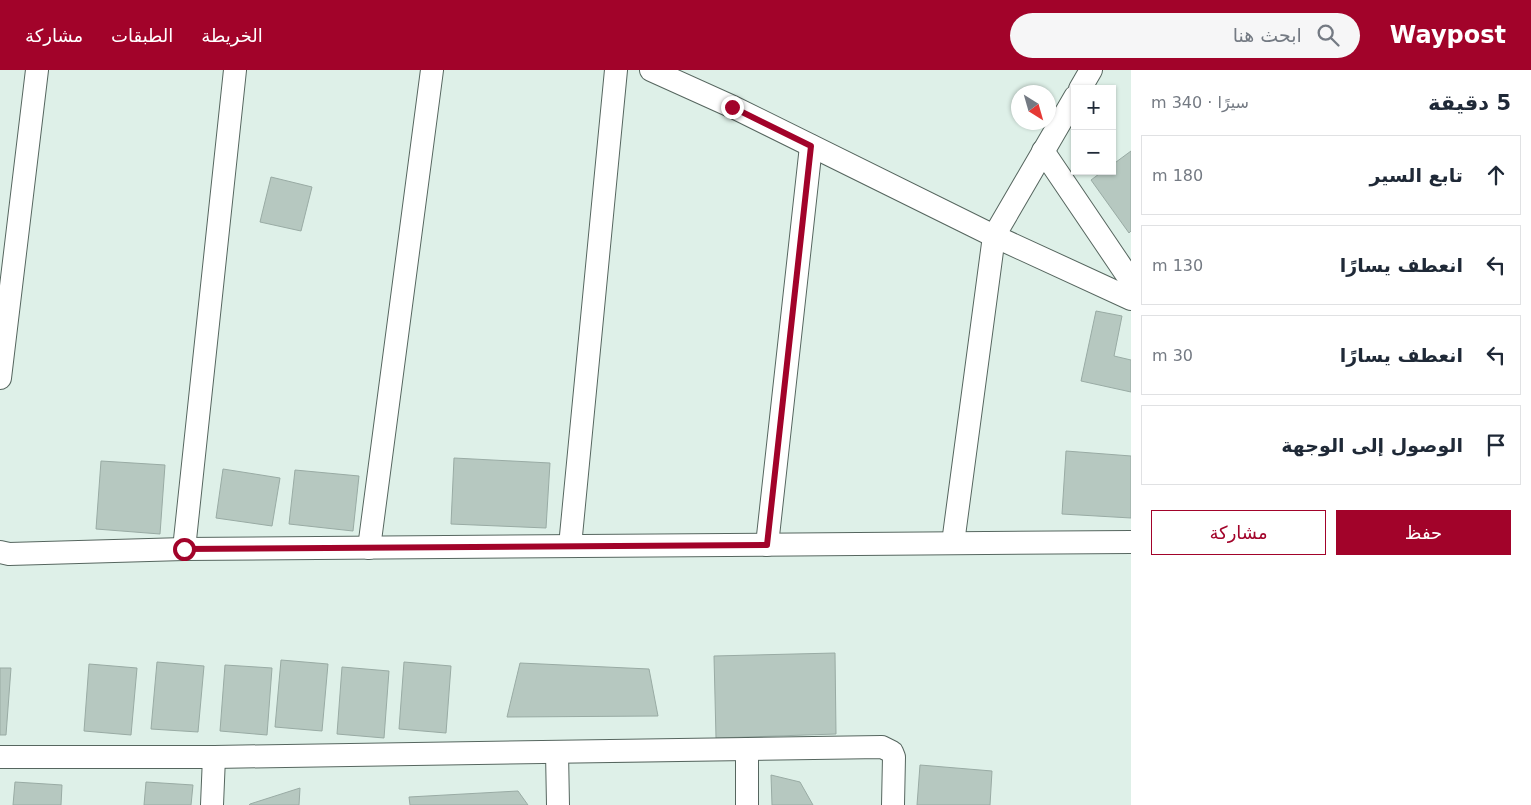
<!DOCTYPE html>
<html lang="ar">
<head>
<meta charset="utf-8">
<style>
  :root { --surface:#fff; --page:#f6f6f7; --text:#1f2937; --muted:#747a83; --line:#e0e1e3; --accent:#a2032a }
  body { margin:0; font-family:"DejaVu Sans",Cairo,sans-serif; background:var(--page); color:var(--text); direction:rtl }
  .controls { position:absolute; right:15px; top:15px; display:grid; overflow:hidden; border-radius:0px; box-shadow:0 1px 4px #0004 }
  .controls button { width:45px; height:45px; display:grid; place-items:center; padding:0; border:0; border-bottom:1px solid var(--line); background:var(--surface); color:var(--text); font:25px sans-serif }
  .compass { position:absolute; left:1011px; top:15px; width:45px; height:45px; border-radius:50%; background:var(--surface); box-shadow:0 1px 4px #0004; rotate:143deg }
  .stop { position:absolute; width:15px; height:15px; margin:-11px; border:4px solid #a2032a; border-radius:50%; background:#fff }
  .stop.end { background:#a2032a; border-color:#fff; box-shadow:0 1px 5px #0008 }
  .list { margin:0; padding:0; list-style:none }
  h2 { display:flex; justify-content:space-between; align-items:center; height:65px; margin:0; padding:0 20px; font-size:21px }
  h2 small { font-size:16px; font-weight:400; color:var(--muted) }
  .list li { display:grid; grid-template-columns:32px 1fr auto; gap:15px; align-items:center; box-sizing:border-box; height:80px; margin:0 10px 10px; padding:0 10px; border:1px solid var(--line); border-radius:0px }
  .list b { display:block; font-size:19px; white-space:nowrap }
  .list em { font-size:16px; font-style:normal; color:var(--muted) }
  .actions { display:flex; gap:10px; padding:15px 20px }
  .actions a { flex:1; padding:11px 0; border:1px solid var(--accent); border-radius:0px; text-align:center; font-size:18px; color:var(--accent) }
  .actions .main { background:var(--accent); color:#fff }
  .icon { flex:none; width:28px; height:28px; fill:none; stroke:currentColor; stroke-width:2; stroke-linecap:round; stroke-linejoin:round }
  .map { position:relative; flex:none; width:1131px; height:735px; overflow:hidden; direction:ltr }
  header { display:flex; align-items:center; gap:30px; box-sizing:border-box; height:70px; padding:0 25px; background:var(--accent); color:#fff }
  header strong { font-size:24px }
  nav { display:flex; gap:28px; margin-inline-start:auto; font-size:18px }
  .search { width:350px; height:45px; background:var(--page); display:flex; align-items:center; gap:12px; box-sizing:border-box; padding:0 18px; border-radius:28px; color:var(--muted); font-size:19px }
  main { display:flex }
  aside { flex:1; background:var(--surface) }
  .map>svg:first-child { display:block }
</style>
</head>
<body>
<header>
<strong>Waypost</strong>
<div class="search"><svg class="icon" aria-label="search" viewBox="0 0 24 24"><circle cx="10" cy="10" r="6"/><path d="M15 15l6 6"/></svg>ابحث هنا</div>
<nav><a>الخريطة</a><a>الطبقات</a><a>مشاركة</a></nav>
</header>
<main>
<aside>
<h2>5 دقيقة<small>سيرًا · 340 m</small></h2>
<ul class="list">
<li><svg class="icon" aria-label="ahead" viewBox="0 0 24 24"><path d="M12 20V5M6 11l6-6 6 6"/></svg><div><b>تابع السير</b></div><em>180 m</em></li>
<li><svg class="icon" aria-label="left" viewBox="0 0 24 24"><path d="M17 20v-9H6M10 6l-5 5 5 5"/></svg><div><b>انعطف يسارًا</b></div><em>130 m</em></li>
<li><svg class="icon" aria-label="left" viewBox="0 0 24 24"><path d="M17 20v-9H6M10 6l-5 5 5 5"/></svg><div><b>انعطف يسارًا</b></div><em>30 m</em></li>
<li><svg class="icon" aria-label="arrive" viewBox="0 0 24 24"><path d="M6 21V4h12l-3 4 3 4H6"/></svg><div><b>الوصول إلى الوجهة</b></div></li>
</ul>
<div class="actions"><a class="main">حفظ</a><a>مشاركة</a></div>
</aside>
<div class="map">
<svg width="1131" height="735" viewBox="0 0 1131 735">
  <rect width="100%" height="100%" fill="#def0e8"/>
  <g fill="#b6c8c0" stroke="#99aba4">
    <path d="M1131 81V161L1129 163 1091 110 1103 101H1112V95Z"/>
    <path d="M271 107 312 117 301 161 260 152Z"/>
    <path d="M1096 241 1122 246 1114 286 1131 290V322L1081 311Z"/>
    <path d="M1066 381 1131 386V448L1062 444Z"/>
    <path d="M454 388 550 393 546 458 451 454Z"/>
    <path d="M101 391 165 395 160 464 96 459Z"/>
    <path d="M223 399 280 408 272 456 216 448Z"/>
    <path d="M295 400 359 406 353 461 289 454Z"/>
    <path d="M835 583 836 664 716 668 714 586Z"/>
    <path d="M281 590 328 594 322 661 275 657Z"/>
    <path d="M157 592 204 596 198 662 151 659Z"/>
    <path d="M404 592 451 596 446 663 399 659Z"/>
    <path d="M520 593 649 599 658 646 507 647Z"/>
    <path d="M89 594 137 598 131 665 84 661Z"/>
    <path d="M225 595 272 598 267 665 220 661Z"/>
    <path d="M342 597 389 601 384 668 337 664Z"/>
    <path d="M0 598H11L6 665H0Z"/>
    <path d="M920 695 992 701 990 735H917Z"/>
    <path d="M771 705 800 712 813 735H772Z"/>
    <path d="M15 712 62 715 61 735H13Z"/>
    <path d="M146 712 193 715 191 735H144Z"/>
    <path d="M300 718 299 735H249L250 734Z"/>
    <path d="M518 721 528 735H410L409 727Z"/>
  </g>
  <g fill="none" stroke-linecap="round" stroke-linejoin="round">
    <defs>
      <g id="street">
        <path d="M651 0 733 37 994 166 1131 229"/>
        <path d="M1080 19 1091 0"/>
        <path d="M1043 81 1131 211"/>
        <path d="M0 308 37 0"/>
        <path d="M953 473 994 166 1075 27"/>
        <path d="M767 475 811 76"/>
        <path d="M570 476 616 0"/>
        <path d="M369 478 432 0"/>
        <path d="M184 479 235 0"/>
        <path d="M0 482 9 484 184 479 1131 472"/>
        <path d="M557 682 558 735"/>
        <path d="M0 687H214L882 677 892 682 894 687 893 735"/>
        <path d="M212 735 214 687"/>
        <path d="M747 735V679"/>
      </g>
    </defs>
    <use href="#street" stroke="#56665f" stroke-width="24"/>
    <use href="#street" stroke="#fff" stroke-width="22"/>
  </g>
  <g fill="none" stroke-linecap="round" stroke-linejoin="round">
    <path stroke="#a2032a" stroke-width="6" d="M184 479 767 475 811 76 732 37"/>
  </g>
</svg>
<div class="controls">
<button>+</button>
<button>−</button>
</div>
<svg class="compass" viewBox="-18 -18 36 36"><path d="M0-13l5 13h-10z" fill="#e53935"/><path d="M0 13l5-13h-10z" fill="#747a83"/></svg>
<div class="stop" style="left:184px;top:479px"></div>
<div class="stop end" style="left:732px;top:37px"></div>
</div>
</main>
</body>
</html>
